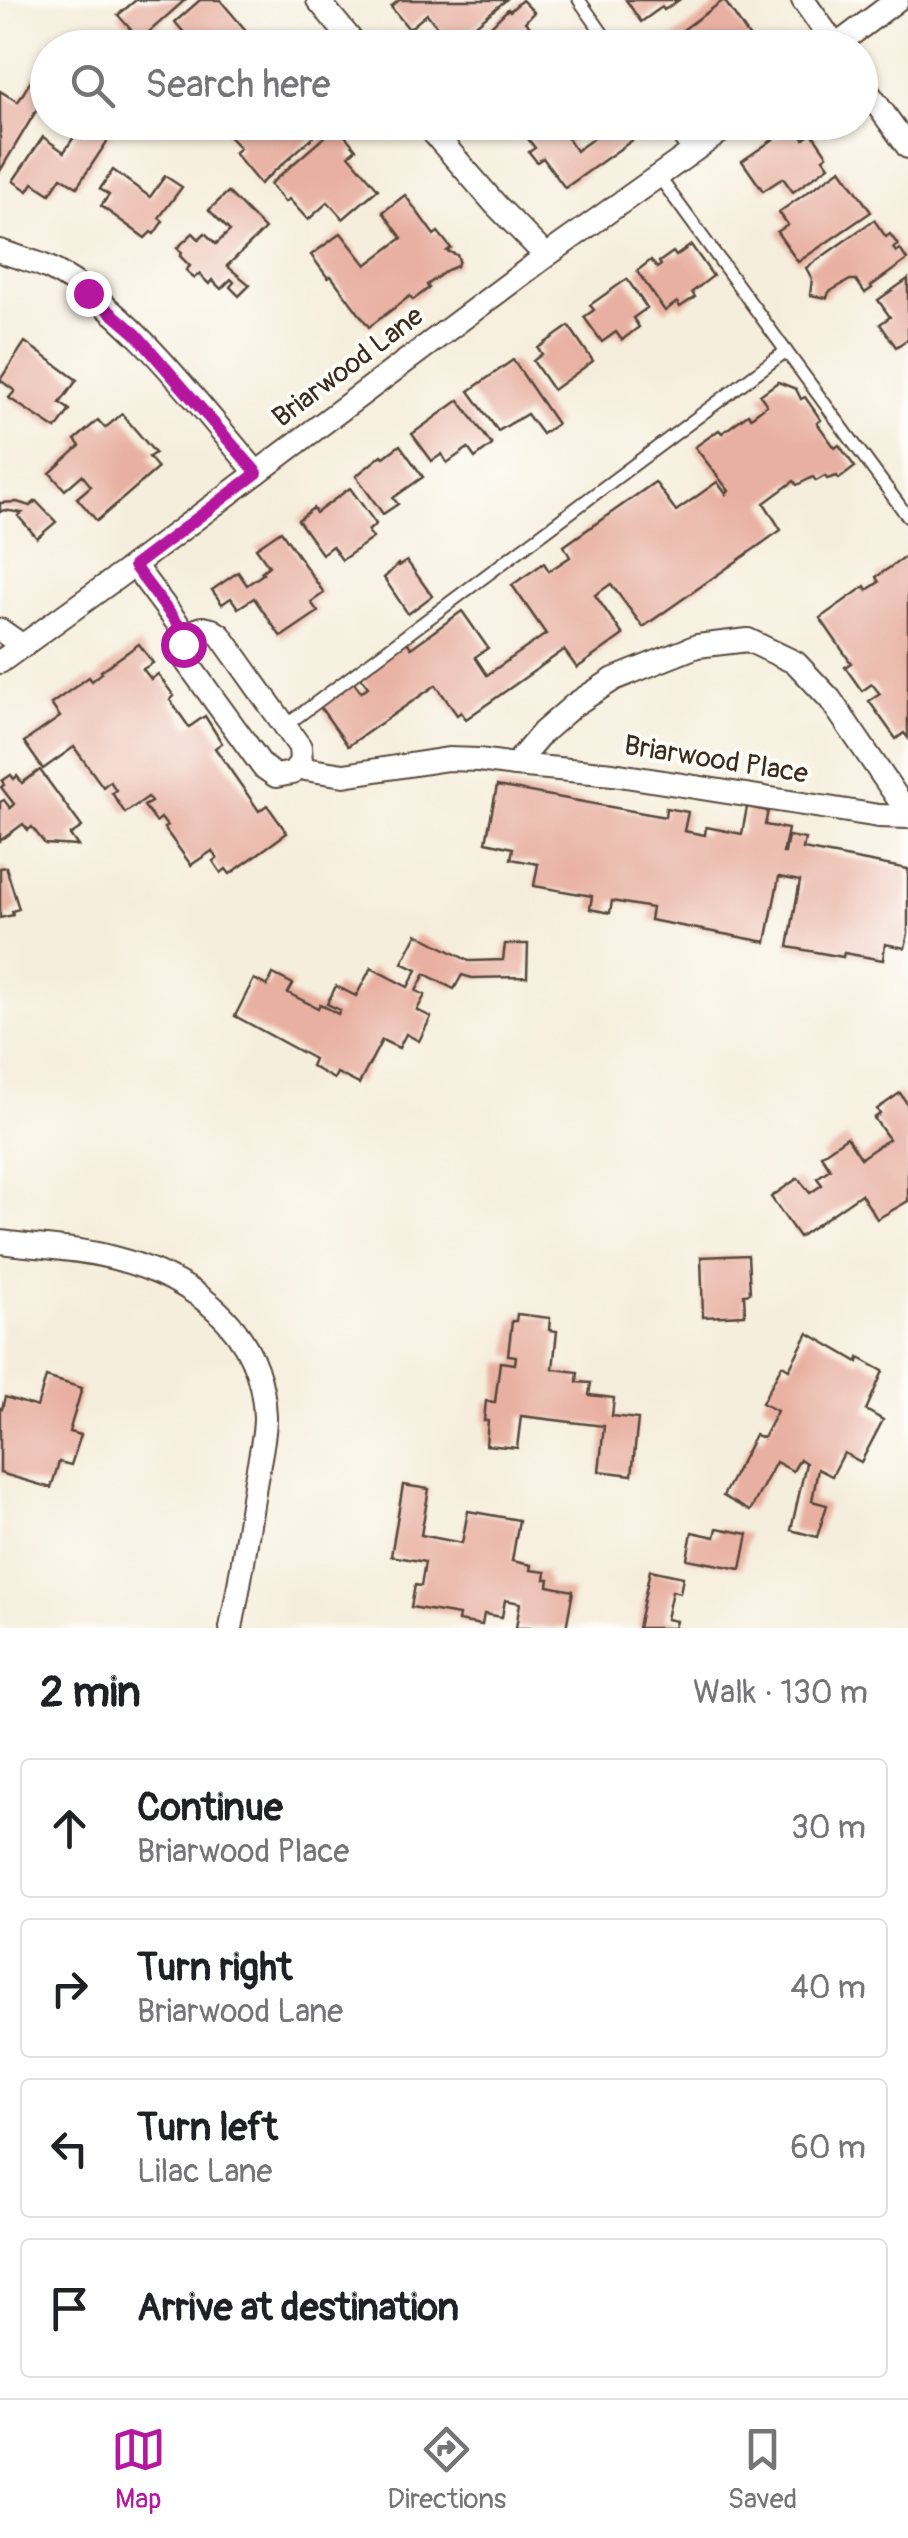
<!DOCTYPE html>
<html lang="en">
<head>
<meta charset="utf-8">
<style>
  :root { --surface:#fff; --page:#f6f6f6; --text:#202124; --muted:#757577; --line:#e0e0e0; --accent:#b5179e }
  body { margin:0; font-family:Pangolin,sans-serif; background:var(--page); color:var(--text) }
  .stop { position:absolute; width:30px; height:30px; margin:-22px; border:8px solid #b5179e; border-radius:50%; background:#fff }
  .stop.end { background:#b5179e; border-color:#fff; box-shadow:0 2px 10px #0008 }
  .list { margin:0; padding:0; list-style:none }
  h2 { display:flex; justify-content:space-between; align-items:center; height:130px; margin:0; padding:0 40px; font-size:42px }
  h2 small { font-size:32px; font-weight:400; color:var(--muted) }
  .list li { display:grid; grid-template-columns:65px 1fr auto; gap:30px; align-items:center; box-sizing:border-box; height:140px; margin:0 20px 20px; padding:0 20px; border:2px solid var(--line); border-radius:10px }
  .list b { display:block; font-size:38px; white-space:nowrap }
  .list p { margin:0; font-size:32px; white-space:nowrap; color:var(--muted) }
  .list em { font-size:32px; font-style:normal; color:var(--muted) }
  .icon { flex:none; width:55px; height:55px; fill:none; stroke:currentColor; stroke-width:2; stroke-linecap:round; stroke-linejoin:round }
  .map { position:relative; flex:none; width:908px; height:1628px; overflow:hidden }
  .search { position:absolute; background:var(--surface); box-shadow:0 2px 8px #0004; left:30px; right:30px; top:30px; height:110px; display:flex; align-items:center; gap:25px; box-sizing:border-box; padding:0 35px; border-radius:55px; color:var(--muted); font-size:38px }
  .sheet { height:770px; background:var(--surface) }
  nav { display:flex; justify-content:space-around; align-items:center; box-sizing:border-box; height:140px; border-top:2px solid var(--line); background:var(--surface); font-size:28px; color:var(--muted) }
  nav a { display:grid; justify-items:center; gap:5px }
  nav .on { color:var(--accent) }
  .map>svg:first-child { display:block }
</style>
</head>
<body>
<div class="map">
<svg width="908" height="1628" viewBox="0 0 908 1628">
  <rect width="100%" height="100%" fill="#fdfcf7"/>
  <filter id="ink" filterUnits="userSpaceOnUse"><feTurbulence type="fractalNoise" baseFrequency=".01" numOctaves="2"/><feDisplacementMap in="SourceGraphic" scale="20" xChannelSelector="R" yChannelSelector="G"/><feConvolveMatrix kernelMatrix="1 2 1 2 8 2 1 2 1" color-interpolation-filters="sRGB"/></filter>
  <filter id="wash" filterUnits="userSpaceOnUse"><feTurbulence type="fractalNoise" baseFrequency=".0048" numOctaves="4" result="noise"/><feDisplacementMap in="SourceGraphic" scale="40" xChannelSelector="R" yChannelSelector="G"/><feGaussianBlur stdDeviation="2.25" result="paint"/><feColorMatrix in="noise" values="0 0 0 0 0 0 0 0 0 0 0 0 0 0 0 0 0 1.4 0 .05"/><feComposite in="paint" operator="in"/></filter>
  <g filter="url(#wash)">
    <rect width="100%" height="100%" fill="#f6eedc"/>
    <g id="blocks">
      <g fill="#e8b0a2">
        <path d="M136 0H185L140 40 118 15Z"/>
        <path d="M200 0H220L261 48H184L191 41 175 22Z"/>
        <path d="M399 0H506L448 48 437 36 442 33 427 14 409 29 391 7Z"/>
        <path d="M522 0 534 12 525 22 547 44 552 39 561 48H469L508 9 510 11Z"/>
        <path d="M626 0H679L664 10 662 7 641 22Z"/>
        <path d="M724 0 757 48H658Z"/>
        <path d="M36 72 48 78V91L0 171V91L18 102Z"/>
        <path d="M84 122H120L77 187 61 177 50 194 33 183 28 191 13 181 43 137 64 152Z"/>
        <path d="M236 122H330L260 184 234 153 240 148 225 132Z"/>
        <path d="M550 122H579L583 128 568 139 576 151 616 122H647L651 127 565 188 543 158 537 162 529 152 535 148 525 135 542 123 544 126Z"/>
        <path d="M794 125 804 139 812 133 827 155 823 158 829 166 793 192 783 178 763 191 742 161Z"/>
        <path d="M337 126 356 149 349 155 378 189 343 219 328 202 308 220 289 199 285 202 270 184Z"/>
        <path d="M841 169 871 212 798 262 777 232 788 225 779 212Z"/>
        <path d="M113 170 150 197 165 176 182 187 159 218 163 221 154 234 151 232 145 238 101 206 109 195 100 189Z"/>
        <path d="M228 192 265 229 227 266 250 285 239 296 230 287 234 282 231 279 221 289 212 280 209 284 199 274 194 278 186 270 190 266 180 256 182 253 177 248 193 233 199 239 205 233 216 244 230 231 209 210Z"/>
        <path d="M405 195 434 235 438 232 451 248 447 251 457 255 459 260 457 266 447 270 427 285 429 288 413 300 410 296 369 327 331 276 328 278 311 255 341 233 366 265 402 238 383 212Z"/>
        <path d="M874 220 886 237 890 234 898 245 893 248 896 252 900 249 907 260 871 286 872 288 865 293 856 280H850L829 292 827 298 810 295 812 279 806 268Z"/>
        <path d="M691 245 713 276 692 292 695 297 680 307 677 302 665 311 637 271 651 260 657 268 661 265 659 262 673 252 676 256Z"/>
        <path d="M627 279 647 308 633 318 639 327 622 340 616 332 602 342 584 317 594 310 590 305Z"/>
        <path d="M908 279V339L896 347 880 324 890 317 878 300Z"/>
        <path d="M569 326 593 361 553 390 533 361 542 354 538 348Z"/>
        <path d="M25 342 77 380 60 403 70 410 56 429 9 398 15 391 0 380Z"/>
        <path d="M513 360 557 424 542 434 527 414 498 431 469 391Z"/>
        <path d="M778 382 796 389 801 399 805 397 821 420 817 423 835 448 839 445 855 467 839 479 837 476 827 479 825 476 816 481 813 477 797 485 794 481 764 503 781 530 643 627 611 584 595 595 623 635 577 668 564 650 466 719 461 712 457 715 436 685 348 746 318 704 352 680 361 692 368 687 358 674 406 640 411 648 462 611 488 648 475 657 487 675 546 634 512 585 544 563 549 571 570 557 564 546 655 482 676 511 717 482 726 494 729 491 695 447 719 430 722 433 748 414 751 417 767 405 760 395Z"/>
        <path d="M459 400 492 445 475 458 468 448 447 463 442 454 432 461 412 434Z"/>
        <path d="M122 414 155 453 149 457 158 468 97 521 77 498 91 486 82 475 65 490 50 473 80 446 75 440 98 420 105 428Z"/>
        <path d="M400 445 423 477 393 498 398 504 383 514 356 476 382 455 384 457Z"/>
        <path d="M350 488 376 524 368 531 373 538 342 560 332 546 322 554 298 520 313 508 316 513Z"/>
        <path d="M36 501 56 522 37 538 18 516 22 513 4 510 0 512V503L17 502 30 506Z"/>
        <path d="M281 531 324 593 311 602 318 612 281 637 254 598 238 608 231 598 222 604 212 590 238 572 247 585 263 574 261 572 269 566 256 548Z"/>
        <path d="M908 555V738L904 733 896 739 869 701 880 694 872 684 862 691 845 667 851 663 820 618 865 586 867 590 879 582 876 577Z"/>
        <path d="M407 561 432 596 408 614 384 578 398 564 399 566Z"/>
        <path d="M139 644 153 663 143 669 151 679 158 674 174 696 170 700 189 727 205 716 222 743 215 748 259 811 267 805 287 833 230 874 226 869 221 873 213 861 217 858 212 851 191 865 164 828 167 826 161 818 156 822 144 806 151 802 148 797 125 813 112 793 116 790 110 781 103 787 74 747 43 769 24 742 60 717 51 704 89 677 92 681 102 673 101 671Z"/>
        <path d="M40 770 82 827 70 835 78 846 45 844 32 827 28 830 23 824 0 841V802L4 800 10 808 14 804 1 787 4 785 2 781 11 775 14 779 17 776 22 783Z"/>
        <path d="M497 786 665 817 666 808 688 812 684 831 705 835 706 827 742 834 747 807 768 811 765 825 788 829 783 853H785L788 836 805 839 803 849 908 869V933L905 948 885 944 883 960 844 953 843 957 788 947 800 881 779 877 766 942 650 920 652 908 612 901 610 913 590 909 592 896 534 886 538 864 511 859 513 848 486 842Z"/>
        <path d="M6 867 19 909 12 911 13 915 0 918V868Z"/>
        <path d="M417 934 469 961 503 960 505 944H528L527 977 472 978 462 975 454 989 425 974 416 991 425 995 417 1010 431 1017 419 1041 406 1034 399 1048 382 1040 359 1084 337 1073 334 1079 311 1066 314 1059 235 1016 254 979 267 986 273 974 293 984 288 993 318 1008 320 1004 338 1014 340 1010 327 1004 336 986 356 996 371 968 408 987 417 970 402 963Z"/>
        <path d="M900 1093 908 1105V1201L877 1219 861 1194 799 1237 771 1197 798 1178 810 1193 822 1185 817 1178 830 1169 821 1155 847 1137 861 1158 889 1139 874 1118 880 1114 877 1109Z"/>
        <path d="M748 1255 750 1293 744 1294 745 1315 703 1317 701 1257Z"/>
        <path d="M517 1314 550 1318 549 1330 557 1331 553 1369 578 1372 577 1382 591 1383 589 1395 614 1398 612 1416 638 1419 632 1475 599 1471 604 1426 521 1416 517 1448 486 1445 488 1421H484L486 1401 495 1402 500 1362 515 1364 516 1356 508 1355 512 1321H516Z"/>
        <path d="M808 1333 858 1362 859 1358 883 1371 866 1410 883 1420 861 1462 844 1453 832 1476 818 1469 812 1501 827 1505 817 1537 791 1530 806 1463 800 1459 793 1471 776 1462 750 1511 723 1496 755 1435 763 1438 777 1411 762 1403 782 1365 789 1369Z"/>
        <path d="M46 1377 82 1388 69 1432 81 1435 71 1465 59 1462 51 1488 0 1473V1408L2 1409 5 1397 37 1407Z"/>
        <path d="M403 1485 429 1489 421 1535 462 1543 468 1511 519 1520 512 1561 531 1565 530 1570 546 1572 545 1579H549L548 1586 573 1591 566 1628H516L520 1603 505 1600 502 1617 484 1614 482 1625 458 1621 459 1615 411 1607 415 1585 421 1586 425 1562 391 1556Z"/>
        <path d="M717 1528 748 1534 741 1569 687 1559 692 1532 715 1537Z"/>
        <path d="M650 1570 683 1577 680 1593 672 1591 666 1619 676 1621 674 1628H638Z"/>
      </g>
    </g>
  </g>
  <g filter="url(#ink)">
    <use href="#blocks" fill-opacity="0" stroke="#57473a" stroke-width="2.5"/>
    <g fill="none" stroke-linecap="round" stroke-linejoin="round">
      <defs>
        <g id="service">
          <path d="M579 0 613 48"/>
          <path d="M667 122 691 155"/>
          <path d="M659 177 786 351"/>
          <path d="M285 726 786 351 908 517"/>
        </g>
        <g id="minor">
          <path d="M318 0 358 48"/>
          <path d="M803 0 837 48"/>
          <path d="M833 48 897 0"/>
          <path d="M860 81 908 147"/>
          <path d="M424 122 496 205 546 256"/>
          <path d="M0 251C16 257 35 261 51 269 129 309 200 407 257 473"/>
          <path d="M134 565 187 636"/>
          <path d="M203 628 212 630 220 635 300 747 301 762 292 773 276 776 263 767 186 661C179 644 186 632 203 628Z"/>
          <path d="M0 630 23 646"/>
          <path d="M0 662 134 565 546 256 734 122"/>
          <path d="M515 765 543 732 574 705 614 679 697 646 748 640 796 663 830 699 908 813"/>
          <path d="M298 768 344 775 448 759 479 760 515 765 613 774 879 816 908 817"/>
          <path d="M0 1242C37 1247 77 1248 114 1258 192 1278 262 1327 265 1417 265 1441 257 1468 254 1492 247 1538 240 1583 231 1628"/>
        </g>
      </defs>
      <use href="#service" stroke="#57473a" stroke-width="15"/>
      <use href="#minor" stroke="#57473a" stroke-width="26"/>
      <use href="#service" stroke="#fff" stroke-width="11"/>
      <use href="#minor" stroke="#fff" stroke-width="22"/>
    </g>
  </g>
  <g fill="none" stroke-linecap="round" stroke-linejoin="round" filter="url(#ink)">
    <path stroke="#b5179e" stroke-width="12" d="M88 293 136 334 257 473 134 566 187 636 183 644"/>
  </g>
  <g text-anchor="middle" dominant-baseline="central" stroke-width="8" stroke-linejoin="round" paint-order="stroke">
    <g font-size="28" fill="#3b2a1e" stroke="#fdfcf7">
      <text transform="translate(348 367) rotate(-37)">Briarwood Lane</text>
      <text transform="translate(716 760) rotate(9)">Briarwood Place</text>
    </g>
  </g>
</svg>
<div class="stop" style="left:183px;top:644px"></div>
<div class="stop end" style="left:88px;top:293px"></div>
<div class="search"><svg class="icon" aria-label="search" viewBox="0 0 24 24"><circle cx="10" cy="10" r="6"/><path d="M15 15l6 6"/></svg>Search here</div>
</div>
<section class="sheet">
<h2>2 min<small>Walk · 130 m</small></h2>
<ul class="list">
<li><svg class="icon" aria-label="ahead" viewBox="0 0 24 24"><path d="M12 20V5M6 11l6-6 6 6"/></svg><div><b>Continue</b><p>Briarwood Place</p></div><em>30 m</em></li>
<li><svg class="icon" aria-label="right" viewBox="0 0 24 24"><path d="M7 20v-9h11M14 6l5 5-5 5"/></svg><div><b>Turn right</b><p>Briarwood Lane</p></div><em>40 m</em></li>
<li><svg class="icon" aria-label="left" viewBox="0 0 24 24"><path d="M17 20v-9H6M10 6l-5 5 5 5"/></svg><div><b>Turn left</b><p>Lilac Lane</p></div><em>60 m</em></li>
<li><svg class="icon" aria-label="arrive" viewBox="0 0 24 24"><path d="M6 21V4h12l-3 4 3 4H6"/></svg><div><b>Arrive at destination</b></div></li>
</ul>
</section>
<nav>
<a class="on"><svg class="icon" aria-label="map" viewBox="0 0 24 24"><path d="M3 6l6-2 6 2 6-2v14l-6 2-6-2-6 2zM9 4v14M15 6v14"/></svg>Map</a>
<a><svg class="icon" aria-label="directions" viewBox="0 0 24 24"><path d="M12 3l9 9-9 9-9-9zM9 14v-3h6M13 9l2 2-2 2"/></svg>Directions</a>
<a><svg class="icon" aria-label="saved" viewBox="0 0 24 24"><path d="M7 4h10v16l-5-4-5 4z"/></svg>Saved</a>
</nav>
</body>
</html>
